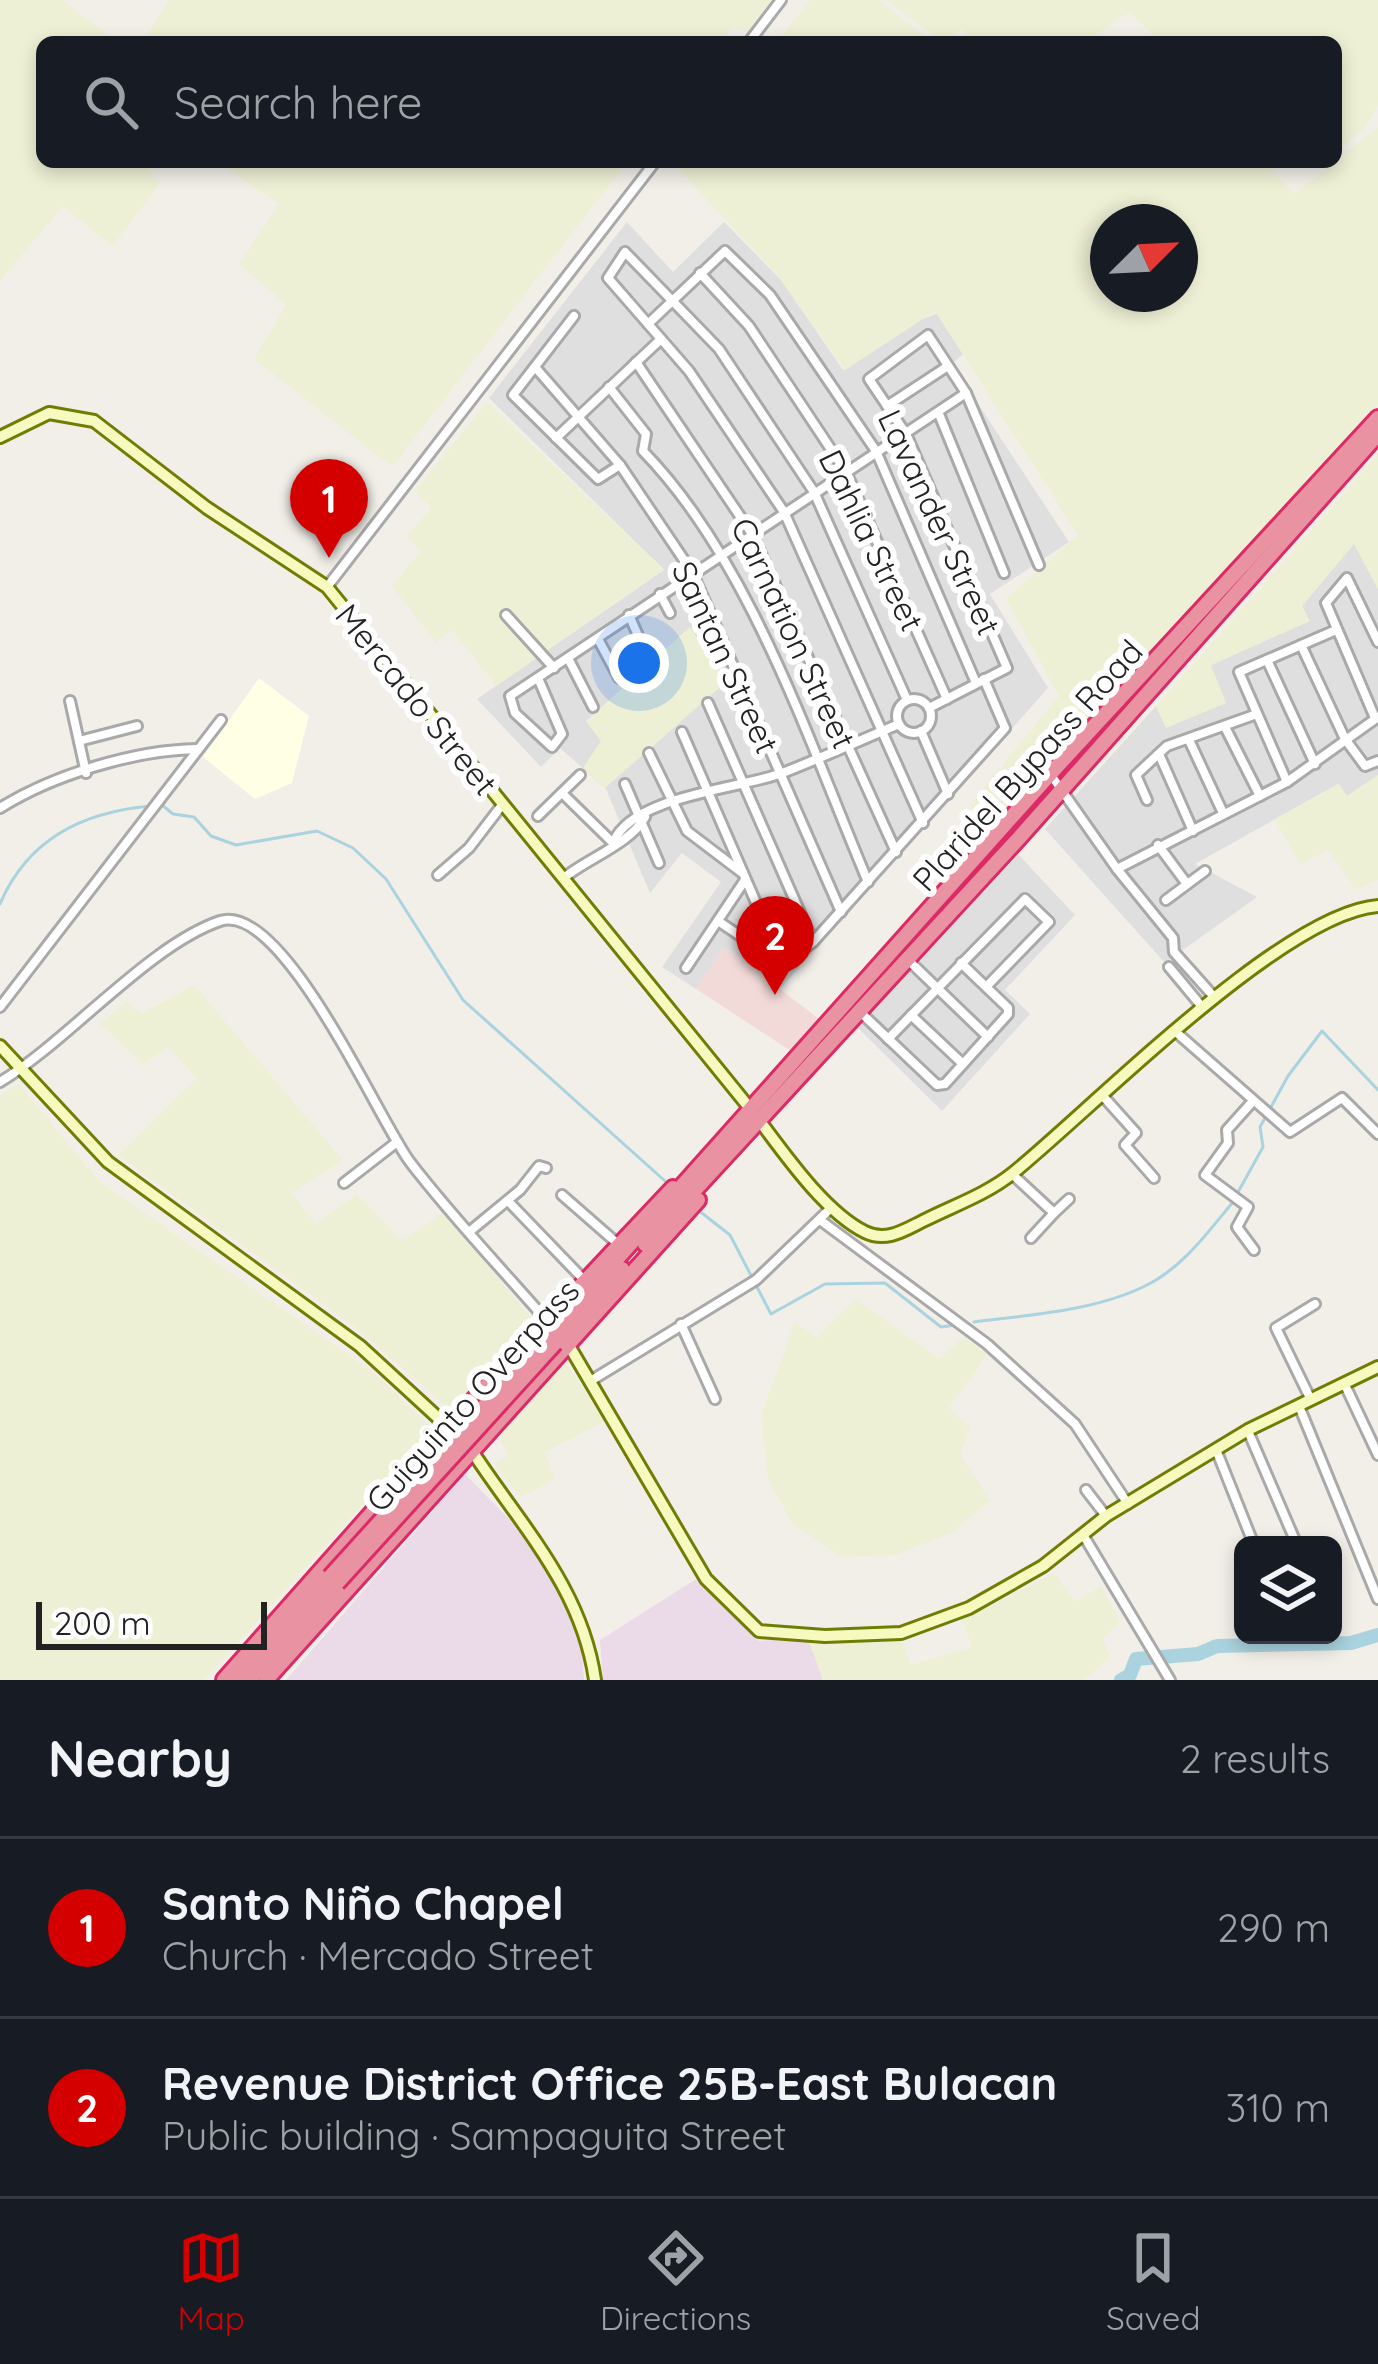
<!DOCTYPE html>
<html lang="en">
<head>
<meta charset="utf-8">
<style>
  :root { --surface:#171b24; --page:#20242c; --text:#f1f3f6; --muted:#9ea1a6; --line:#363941; --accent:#d40000 }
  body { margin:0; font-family:Quicksand,sans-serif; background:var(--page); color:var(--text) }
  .controls { position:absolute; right:36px; bottom:36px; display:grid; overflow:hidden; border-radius:18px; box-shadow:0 6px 18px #0003 }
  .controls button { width:108px; height:108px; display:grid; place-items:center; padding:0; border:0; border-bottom:3px solid var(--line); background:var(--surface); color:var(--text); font:60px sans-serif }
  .compass { position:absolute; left:1090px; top:204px; width:108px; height:108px; border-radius:50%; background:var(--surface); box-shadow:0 6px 18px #0003; rotate:66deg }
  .scale { position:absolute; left:36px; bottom:30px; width:231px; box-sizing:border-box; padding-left:12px; border:6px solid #222; border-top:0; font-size:33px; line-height:42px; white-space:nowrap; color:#222; -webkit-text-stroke:9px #fff; paint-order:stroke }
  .you { position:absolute; left:639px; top:663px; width:42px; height:42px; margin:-30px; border:9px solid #fff; border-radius:50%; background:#1a73e8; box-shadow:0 0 0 18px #1a73e833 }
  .badge { display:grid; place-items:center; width:78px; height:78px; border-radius:50%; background:var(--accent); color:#fff; font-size:39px; font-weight:700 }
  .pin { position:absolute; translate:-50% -99px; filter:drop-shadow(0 3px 6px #0008) }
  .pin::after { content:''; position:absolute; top:63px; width:42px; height:36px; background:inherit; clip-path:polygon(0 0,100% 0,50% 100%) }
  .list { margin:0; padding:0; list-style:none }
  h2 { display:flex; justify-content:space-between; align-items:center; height:156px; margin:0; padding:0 48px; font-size:51px }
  h2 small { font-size:39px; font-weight:400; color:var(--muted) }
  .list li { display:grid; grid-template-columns:78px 1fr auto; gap:36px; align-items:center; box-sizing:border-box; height:180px; padding:0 48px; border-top:3px solid var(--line) }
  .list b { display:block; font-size:45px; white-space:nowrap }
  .list p { margin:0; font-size:39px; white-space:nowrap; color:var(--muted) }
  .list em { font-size:39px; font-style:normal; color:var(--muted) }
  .icon { flex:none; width:66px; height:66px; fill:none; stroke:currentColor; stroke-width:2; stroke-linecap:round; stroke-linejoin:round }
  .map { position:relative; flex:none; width:1378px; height:1680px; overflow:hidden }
  .search { position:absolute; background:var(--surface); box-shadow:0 6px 18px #0003; left:36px; right:36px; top:36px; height:132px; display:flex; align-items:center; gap:30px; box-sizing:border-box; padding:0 42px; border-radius:18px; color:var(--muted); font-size:45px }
  .sheet { height:516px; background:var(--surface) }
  nav { display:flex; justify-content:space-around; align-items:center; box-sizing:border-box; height:168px; border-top:3px solid var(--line); background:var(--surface); font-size:33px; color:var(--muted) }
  nav a { display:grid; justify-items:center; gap:6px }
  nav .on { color:var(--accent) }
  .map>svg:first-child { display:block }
</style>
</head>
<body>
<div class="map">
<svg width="1378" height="1680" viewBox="0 0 1378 1680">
  <rect width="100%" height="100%" fill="#f2efe9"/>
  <g fill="#e0dfdf">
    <path d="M627 222 673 272 724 222 781 280 843 370 910 324 941 312 966 351 952 364 1069 542 990 594 1048 688 780 989 724 947 696 989 662 967 721 882 682 853 650 893 606 789 560 748 541 767 477 699 664 570 489 398Z"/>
    <path d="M1354 543 1378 589V775L1346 797 1338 784 1195 864 1257 897 1165 963 1045 829 1156 706 1166 727 1211 665 1309 621 1302 606Z"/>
    <path d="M1016 852 1075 915 1005 990 1030 1014 942 1111 857 1027Z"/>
  </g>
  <path fill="#f2dad9" d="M724 947 822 1021 794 1053 696 989Z"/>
  <g fill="#ebdbe8">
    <path d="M465 1474 510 1520 557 1584 582 1653 584 1680H286Z"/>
    <path d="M701 1576 759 1641 808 1638 823 1680H603L600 1640Z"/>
  </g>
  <path fill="#ffffe5" d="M259 678 309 716 292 783 255 799 203 757Z"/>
  <g fill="#eef0d5" fill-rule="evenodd">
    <path d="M0 0H62L117 42H42V162H143L160 184 112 246 63 206 0 281Z"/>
    <path d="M169 0H772L748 31 732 28 721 42H153L146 37Z"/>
    <path d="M810 0H878L933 42H777Z"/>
    <path d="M886 0H1378V105L1363 130 1336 152V42H1160L1130 12 1085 42H975L961 29 942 42Z"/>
    <path d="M1378 127V406L986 830 970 804 1059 696 1006 599 1078 535 935 311 845 370 775 272 678 169 683 162H1263L1294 194ZM1108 222H1180V294H1108Z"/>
    <path d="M218 162H627L392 467 254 359 286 305 239 264 279 204Z"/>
    <path d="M487 402 664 569 496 686 452 630 436 643 392 586 421 551 406 537 431 508 415 491Z"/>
    <path d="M1378 454V589L1354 544 1302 606 1310 621 1211 665 1226 703 1166 728 1156 706Z"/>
    <path d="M690 627 726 682 605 788 583 768 601 741 586 721Z"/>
    <path d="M1378 775V880L1356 890 1328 849 1300 865 1275 819 1339 784 1347 796Z"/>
    <path d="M194 985 343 1160 291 1193 316 1223 357 1194 402 1241 444 1213 534 1321 454 1413 355 1327 118 1155 197 1078 168 1047 143 1064 100 1024 126 1002 141 1014Z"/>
    <path d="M19 1084 99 1181 377 1375 431 1429 204 1680H0V1095Z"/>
    <path d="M856 1299 939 1359 964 1337 987 1354 949 1408 970 1428 960 1455 990 1500 953 1532 895 1555 842 1557 793 1524 768 1480 761 1415 795 1322 817 1337Z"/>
    <path d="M566 1363 605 1421 545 1452 555 1479 521 1497 494 1464 508 1456 496 1430Z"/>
    <path d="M1054 1573 1076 1602 1101 1586 1120 1622 1103 1639 1110 1657 1084 1680H823L808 1638 901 1639 911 1665 972 1647 962 1620Z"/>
  </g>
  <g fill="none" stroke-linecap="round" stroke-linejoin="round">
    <g stroke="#aad3df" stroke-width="3">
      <path d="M162 805 173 814 194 817 211 836 236 845 317 831 353 848 386 879 463 1000 665 1181"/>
      <path d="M0 904C28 838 85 811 153 806"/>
      <path d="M1237 1194 1263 1147 1260 1127 1288 1076 1322 1031 1378 1090"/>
      <path d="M698 1210 730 1235 771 1314 825 1284 885 1283 941 1327 956 1325"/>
      <path d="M974 1322C1029 1315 1096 1311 1147 1285 1183 1267 1208 1232 1233 1202"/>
    </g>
    <path stroke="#aad3df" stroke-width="14" d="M1121 1680 1130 1675 1136 1659 1198 1654 1217 1646 1351 1643 1378 1635"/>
    <defs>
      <g id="street">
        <path d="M749 42 781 0"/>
        <path d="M700 273 749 326 846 472 947 699"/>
        <path d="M574 316 513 395 598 479 620 465"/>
        <path d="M648 324 725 251 770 295 876 451 976 683"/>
        <path d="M636 362 752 534 896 852"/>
        <path d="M535 367 620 465 692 572 841 912"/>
        <path d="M609 387 646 434 643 451C750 561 808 740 868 882"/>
        <path d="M887 406 948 366"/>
        <path d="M939 414 1004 573"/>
        <path d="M556 438 661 339"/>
        <path d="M327 587 655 162"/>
        <path d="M660 594 670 613"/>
        <path d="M506 615 554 668"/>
        <path d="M629 615 644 649"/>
        <path d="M598 639 619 678"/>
        <path d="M1301 645 1345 739 1365 766 1378 761"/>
        <path d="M569 660 593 707"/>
        <path d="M1267 660 1315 764"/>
        <path d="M538 678 562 734 552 747 515 713 510 696 966 393"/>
        <circle cx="914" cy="716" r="17"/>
        <path d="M907 700 814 492 719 349 625 252 608 278 689 371 784 512 923 823"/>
        <path d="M70 701 86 773"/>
        <path d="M708 703 813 942"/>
        <path d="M929 708 1007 668 906 434 869 379 928 335 966 393 1039 565"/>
        <path d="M1375 718 1326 603 1347 578 1378 642"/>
        <path d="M1225 727 1260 796"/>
        <path d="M921 731 948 794"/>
        <path d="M682 732 783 965"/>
        <path d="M1189 740 1223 813"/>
        <path d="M79 741 137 726"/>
        <path d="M649 753 687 831 741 872"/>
        <path d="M1159 754 1193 831"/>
        <path d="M1051 775 1117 869 1287 782 1378 717"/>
        <path d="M1287 782 1239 672 1336 630"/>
        <path d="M625 784 659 863"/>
        <path d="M562 793 612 842"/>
        <path d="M1147 800 1136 775 1167 746 1254 715"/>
        <path d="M0 808C53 775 134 750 197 749"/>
        <path d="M538 816 580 775"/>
        <path d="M614 841C634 795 742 789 785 772 823 757 861 740 899 724"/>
        <path d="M1158 845 1187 884"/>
        <path d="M1117 869 1173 938 1174 952 1215 998"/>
        <path d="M438 875 469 848 502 805"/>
        <path d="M565 877C589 858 631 843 645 817"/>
        <path d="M1166 900 1205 871"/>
        <path d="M718 921 782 964"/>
        <path d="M907 959 988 1037"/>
        <path d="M783 965 813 942 1005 728 984 679"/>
        <path d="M1169 967 1203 1008"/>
        <path d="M686 968 745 880"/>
        <path d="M0 1007 221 720"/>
        <path d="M859 1011 937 1085 945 1084 1008 1014V1008L961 963"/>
        <path d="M911 1015 963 1064"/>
        <path d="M1177 1033 1290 1132 1342 1098 1378 1134"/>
        <path d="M888 1039 1025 899 1049 922 986 987"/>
        <path d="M0 1082C67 1042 149 945 220 921 283 900 380 1123 410 1162 452 1217 501 1268 547 1321"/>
        <path d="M1102 1095 1136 1133 1125 1145 1154 1178"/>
        <path d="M1253 1101 1227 1130 1228 1143 1205 1175 1248 1207 1237 1227 1254 1250"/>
        <path d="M1012 1174 1054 1213 1069 1199"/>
        <path d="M344 1183 397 1142"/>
        <path d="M562 1195 618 1244"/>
        <path d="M508 1201 585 1281"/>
        <path d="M820 1220 987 1344 1075 1424 1128 1504"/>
        <path d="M469 1232 520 1190 539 1166 546 1168"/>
        <path d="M1031 1238 1054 1213"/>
        <path d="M681 1324 715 1399"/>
        <path d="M592 1380 756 1280 832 1207"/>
        <path d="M1345 1385 1378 1455"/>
        <path d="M1311 1400 1276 1328 1315 1304"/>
        <path d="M1299 1406 1378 1599"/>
        <path d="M1248 1431 1297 1545"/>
        <path d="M1217 1452 1254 1545"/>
        <path d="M1086 1490 1106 1516"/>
        <path d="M1085 1538 1170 1680"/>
      </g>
      <g id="secondary">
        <path d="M0 437 49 413 94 421 207 508 327 587 752 1111"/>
        <path d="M0 1046 108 1162 360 1346 448 1427"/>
        <path d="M759 1120C786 1156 825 1212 865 1232 887 1243 906 1229 925 1220 955 1205 987 1194 1013 1173 1093 1108 1283 913 1378 906"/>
        <path d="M568 1344 706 1579 759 1631 825 1636 901 1633 969 1608 1043 1566 1106 1516 1248 1430 1378 1367"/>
        <path d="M474 1454C523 1528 582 1589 595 1680"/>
      </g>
      <g id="highway">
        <path d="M645 1244 1019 838 1378 434"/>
        <path d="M548 1336 1050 774 1378 418"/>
        <path d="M555 1343 622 1269"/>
        <path d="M224 1680 448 1427 673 1188"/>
        <path d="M237 1680 330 1577"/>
        <path d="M249 1680 337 1583"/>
        <path d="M266 1680 698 1200"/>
      </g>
    </defs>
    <use href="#street" stroke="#a9a9a9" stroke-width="14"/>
    <use href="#secondary" stroke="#707d05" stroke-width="16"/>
    <use href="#highway" stroke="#dc2a67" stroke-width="20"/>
    <use href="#street" stroke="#fff" stroke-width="8"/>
    <use href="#secondary" stroke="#f7fabf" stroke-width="10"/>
    <use href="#highway" stroke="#e892a2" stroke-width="14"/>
    <defs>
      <g id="highway-bridge">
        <path d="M330 1577 548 1336"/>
        <path d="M337 1583 555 1343"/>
      </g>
    </defs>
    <use href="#highway-bridge" stroke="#dc2a67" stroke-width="20" stroke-linecap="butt"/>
    <use href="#highway-bridge" stroke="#e892a2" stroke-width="14"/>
  </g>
  <g text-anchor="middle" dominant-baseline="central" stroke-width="12" stroke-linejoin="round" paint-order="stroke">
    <g font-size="33" fill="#222" stroke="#fff">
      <text transform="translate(940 522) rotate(65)">Lavander Street</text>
      <text transform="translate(872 540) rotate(64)">Dahlia Street</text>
      <text transform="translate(794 633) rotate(65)">Carnation Street</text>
      <text transform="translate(726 657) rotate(65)">Santan Street</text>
      <text transform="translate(417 699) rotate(51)">Mercado Street</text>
      <text transform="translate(1027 765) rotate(-48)">Plaridel Bypass Road</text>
      <text transform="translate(472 1395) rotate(-48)">Guiguinto Overpass</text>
    </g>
  </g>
</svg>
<div class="controls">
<button><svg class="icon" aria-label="layers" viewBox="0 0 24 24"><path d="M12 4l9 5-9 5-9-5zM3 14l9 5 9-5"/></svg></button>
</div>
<svg class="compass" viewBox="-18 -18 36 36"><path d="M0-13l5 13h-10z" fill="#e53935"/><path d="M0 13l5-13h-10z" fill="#9ea1a6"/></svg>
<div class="scale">200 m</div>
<div class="you"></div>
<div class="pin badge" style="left:329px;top:558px">1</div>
<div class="pin badge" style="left:775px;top:995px">2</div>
<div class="search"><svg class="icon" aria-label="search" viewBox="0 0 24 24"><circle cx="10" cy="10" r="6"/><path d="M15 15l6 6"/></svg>Search here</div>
</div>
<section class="sheet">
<h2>Nearby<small>2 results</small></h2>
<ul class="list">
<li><span class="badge">1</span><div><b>Santo Niño Chapel</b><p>Church · Mercado Street</p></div><em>290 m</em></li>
<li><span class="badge">2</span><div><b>Revenue District Office 25B-East Bulacan</b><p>Public building · Sampaguita Street</p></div><em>310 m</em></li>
</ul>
</section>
<nav>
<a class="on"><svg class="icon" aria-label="map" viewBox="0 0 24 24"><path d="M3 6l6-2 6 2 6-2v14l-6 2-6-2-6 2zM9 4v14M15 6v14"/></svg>Map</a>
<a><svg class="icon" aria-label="directions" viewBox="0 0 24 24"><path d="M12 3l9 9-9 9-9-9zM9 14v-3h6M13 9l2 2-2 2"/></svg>Directions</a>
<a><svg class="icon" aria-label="saved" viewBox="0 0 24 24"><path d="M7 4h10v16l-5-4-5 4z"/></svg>Saved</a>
</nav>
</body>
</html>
